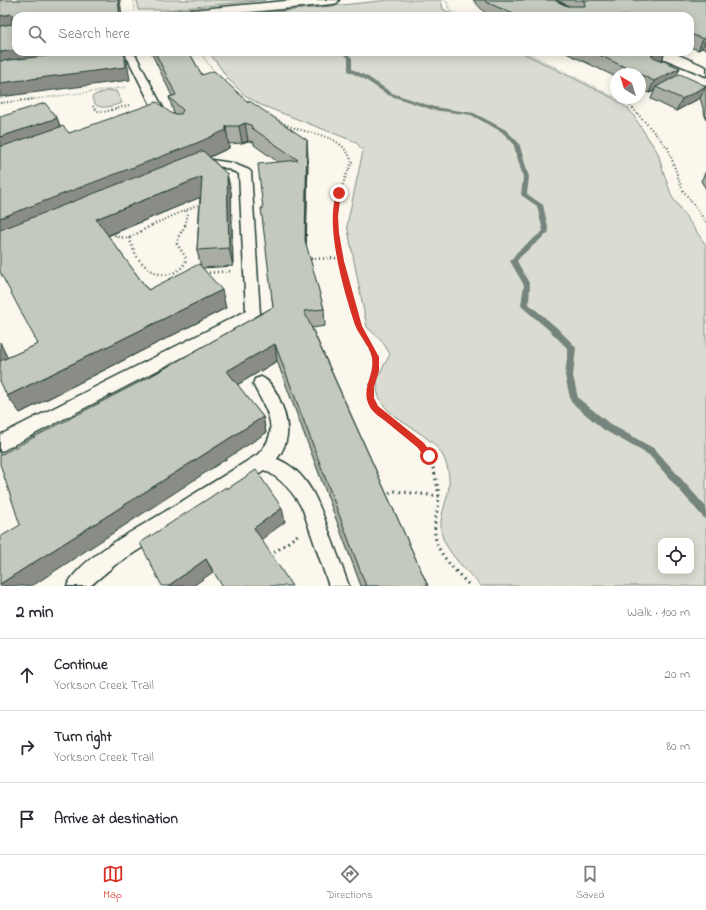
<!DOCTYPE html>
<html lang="en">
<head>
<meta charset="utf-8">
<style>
  :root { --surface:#fff; --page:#f7f7f7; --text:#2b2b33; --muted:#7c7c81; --line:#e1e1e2; --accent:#d93025 }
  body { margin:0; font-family:"Indie Flower",sans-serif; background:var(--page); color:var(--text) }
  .controls { position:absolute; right:12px; bottom:12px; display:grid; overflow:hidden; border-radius:8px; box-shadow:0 2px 10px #0003 }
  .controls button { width:36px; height:36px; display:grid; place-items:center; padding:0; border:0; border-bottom:1px solid var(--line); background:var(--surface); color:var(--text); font:20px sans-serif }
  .compass { position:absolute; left:610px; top:68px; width:36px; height:36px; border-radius:50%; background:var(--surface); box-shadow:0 2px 10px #0003; rotate:322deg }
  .stop { position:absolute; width:12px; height:12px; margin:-9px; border:3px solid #d93025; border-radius:50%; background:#fff }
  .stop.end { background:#d93025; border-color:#fff; box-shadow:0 1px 4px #0008 }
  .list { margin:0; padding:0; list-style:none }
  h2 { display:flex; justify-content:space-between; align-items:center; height:52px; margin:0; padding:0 16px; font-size:17px }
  h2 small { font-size:13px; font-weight:400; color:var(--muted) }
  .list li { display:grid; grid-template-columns:26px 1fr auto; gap:12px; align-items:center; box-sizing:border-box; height:72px; padding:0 16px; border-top:1px solid var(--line) }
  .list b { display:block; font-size:15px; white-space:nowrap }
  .list p { margin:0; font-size:13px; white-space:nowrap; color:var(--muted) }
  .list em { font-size:13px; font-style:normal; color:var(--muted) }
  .icon { flex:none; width:22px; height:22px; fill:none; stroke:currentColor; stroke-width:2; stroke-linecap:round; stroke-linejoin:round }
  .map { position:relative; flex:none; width:706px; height:586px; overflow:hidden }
  .search { position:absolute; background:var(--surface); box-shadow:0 2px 10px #0003; left:12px; right:12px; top:12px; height:44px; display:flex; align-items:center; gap:10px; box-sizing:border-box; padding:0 14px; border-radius:12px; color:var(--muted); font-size:15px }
  .sheet { height:268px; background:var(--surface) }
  nav { display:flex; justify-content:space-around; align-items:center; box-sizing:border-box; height:56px; border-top:1px solid var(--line); background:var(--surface); font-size:11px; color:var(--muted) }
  nav a { display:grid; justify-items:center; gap:2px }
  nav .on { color:var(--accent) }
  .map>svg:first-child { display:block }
</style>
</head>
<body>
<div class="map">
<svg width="706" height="586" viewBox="0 0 706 586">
  <rect width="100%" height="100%" fill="#fbf7ec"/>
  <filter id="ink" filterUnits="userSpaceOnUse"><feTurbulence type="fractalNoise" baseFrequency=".025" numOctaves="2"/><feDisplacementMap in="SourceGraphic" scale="8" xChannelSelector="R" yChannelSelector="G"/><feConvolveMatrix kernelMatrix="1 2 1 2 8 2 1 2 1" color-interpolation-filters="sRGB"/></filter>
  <g filter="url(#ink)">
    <g fill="#dbdcd1" stroke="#7d8c82" fill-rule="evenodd">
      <path d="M137 0H265L165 10H138Z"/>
      <path d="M389 0H441L443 9 454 16H238Z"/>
      <path d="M209 52H521L611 97 629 109 658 153 662 168 672 197 706 245V586H481C469 573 449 555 443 538 436 520 448 502 449 485 450 477 447 464 444 458 431 428 375 420 377 384 377 375 386 363 390 354L382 341 367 327 347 225 363 151 356 142 261 105 246 96 229 80ZM661 541H691V571H661Z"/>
      <path d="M107 91H116L122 103C112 106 95 113 92 97L97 94Z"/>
    </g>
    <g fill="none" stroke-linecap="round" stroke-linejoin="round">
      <path fill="#74847b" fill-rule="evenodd" d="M341 52H346L352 58V69L368 77 392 93 434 107 474 113 506 130 519 143 529 177 527 194 543 205 549 232 521 256 517 261 530 285 529 304 556 327 575 346 576 348 573 376 578 398 610 424 655 449 706 507V519L703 517 649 455 604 430 571 402 565 376 568 349 550 331 522 307 521 305 524 285 510 261 517 252 543 231 537 206 521 195 523 177 513 143 502 132 471 115 433 110 388 95 364 79 348 71V58Z"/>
      <defs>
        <g id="lane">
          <path d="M131 53 136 56 163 108 162 110 145 115 141 114 140 112 141 110 152 107 128 59 108 62 103 59 108 56Z"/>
          <path d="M212 160 232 163 249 170 251 172 260 314 258 318 0 452V435L246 311 239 174C230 170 221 165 211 166 205 167 201 170 195 168L193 166 195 164Z"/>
          <path d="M261 377C277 383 289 420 287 435 286 444 282 452 277 459 310 472 320 507 331 537 337 553 343 570 349 586H329L303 510C294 493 281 478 264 470L115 565 90 586H67C79 558 139 528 166 511 196 493 226 474 257 455 283 431 266 410 253 384L255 379Z"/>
        </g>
        <path id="street" d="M653 52H672L706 67V76L655 55Z"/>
        <path id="secondary" d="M295 0H339L337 3 333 4 210 16H165L166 13 171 12Z"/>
      </defs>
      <use href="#lane" stroke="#1f3d34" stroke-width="3"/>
      <use href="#street" stroke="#1f3d34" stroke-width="3"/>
      <use href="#secondary" stroke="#1f3d34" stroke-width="3"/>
      <g stroke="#1f3d34" stroke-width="1.5" stroke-dasharray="0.5 2" stroke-linecap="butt">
        <path d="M134 0 135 12"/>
        <path d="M446 0 450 11 460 16"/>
        <path d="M200 52 216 74"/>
        <path d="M525 52 616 98"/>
        <path d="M617 98 620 100"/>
        <path d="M27 100 128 87"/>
      </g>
      <g stroke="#1f3d34" stroke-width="2" stroke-dasharray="1 2.5" stroke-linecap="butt">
        <path d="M618 99 629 104 668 148 682 189 706 222"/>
        <path d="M0 103 35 99"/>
        <path d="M93 106 97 111 104 112 130 105"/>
        <path d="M272 117C279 120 285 125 292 127 316 136 342 134 352 162 343 183 334 202 336 225"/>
        <path d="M152 225 202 203"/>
        <path d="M185 225 188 215 186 210"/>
      </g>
      <g stroke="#1f3d34" stroke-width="2.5" stroke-dasharray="1 3" stroke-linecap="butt">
        <path d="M336 224 341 261 359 327 375 357 376 371 371 385"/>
        <path d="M112 232 117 237 129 238 154 224"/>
        <path d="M129 238C132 244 133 250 136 255 144 268 160 280 175 272 181 269 185 265 186 258L177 244 179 236 186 224"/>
        <path d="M307 259 340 258"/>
        <path d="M205 273 231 271"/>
      </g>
      <g stroke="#1f3d34" stroke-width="3" stroke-dasharray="1.5 4" stroke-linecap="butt">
        <path d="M371 384C360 414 417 432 429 456 432 461 439 491 439 497 438 512 432 525 436 540 440 557 458 573 470 586"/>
        <path d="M384 495 394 491 439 496"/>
        <path d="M270 556 299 534"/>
      </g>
      <use href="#lane" fill="#fbf7ec" fill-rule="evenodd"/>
      <use href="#street" fill="#fbf7ec" fill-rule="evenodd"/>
      <use href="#secondary" fill="#fbf7ec" fill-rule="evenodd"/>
    </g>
    <g fill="#a9ada3" stroke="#1f3d34" fill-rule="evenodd">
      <path d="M473 0H554L567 6H569L556 0H706V49L702 48 698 50 690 47V16H492L485 13Z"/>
      <path d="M151 52H189L202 75 308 158 306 246 324 309 325 326 312 328 428 586H361L277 361 237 385 263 417 266 433 20 525 151 376 273 307 263 209 278 162 254 145V142L248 141 242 143 229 144V148L210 157 227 174 231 192 233 266 203 268 226 308 20 413 7 358 38 344 57 118 60 127 69 133 174 114 169 97 172 96ZM200 197 197 250 201 267 148 290 108 236Z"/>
      <path d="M564 52H665L662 60H661L676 76 706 86V119L700 98 676 111 651 99 654 91 649 93 640 89V74H616V77L585 62Z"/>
      <path d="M706 171V189L701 181Z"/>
    </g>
    <g fill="#898d85" stroke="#1f3d34">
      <path d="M118 0H120L122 16H120Z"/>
      <path d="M12 14 16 25 0 29V16Z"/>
      <path d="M693 35 690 42V36Z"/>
      <path d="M706 37V40L702 48 698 50 703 39Z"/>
      <path d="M16 50V52H126H125L127 61 130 80 0 97V52Z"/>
      <path d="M658 52H665L662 60 647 67 651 56Z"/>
      <path d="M680 68 675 80 656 87 654 91 649 93 654 81Z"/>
      <path d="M706 86 700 98 676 111 682 99Z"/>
      <path d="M57 118 64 136 0 157V137Z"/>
      <path d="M245 123 248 141 242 143 239 126Z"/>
      <path d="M226 126 229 148 201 161 0 240V218Z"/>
      <path d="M307 140 308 158 306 258 305 240Z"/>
      <path d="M227 174 231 192 233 266 229 248Z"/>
      <path d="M202 177 206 195 104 237 96 219Z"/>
      <path d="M222 290 226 308 20 413 7 396Z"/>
      <path d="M0 342 10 363 0 368Z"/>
      <path d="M275 344 277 361 232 388 227 371Z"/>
      <path d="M263 417 266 433 32 586H0V584Z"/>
      <path d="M282 508 285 522 258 542 254 528Z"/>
      <path d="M206 559 213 572 193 586H168Z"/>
    </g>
    <g fill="#c4c9be" stroke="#1f3d34">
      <path d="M0 0H118L120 16H16V50L0 52V26L12 24V14L0 16Z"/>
      <path d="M485 0H554L567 6H585L584 1 582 0H706V37L703 39 693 35 690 36V16H517H518L486 2Z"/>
      <path d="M170 13V16H145Z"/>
      <path d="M81 52H124L126 67 0 83V61Z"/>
      <path d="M155 52H189L202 75 214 71 248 102V100L307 140 305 240 324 309 304 311 428 586H366L275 344 227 371 263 417 0 584V537L20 525 0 464V455L151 376 273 307 261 208 263 209 258 164 298 160 252 128 251 125 245 123 239 126H226V130L197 143 0 218V147L63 126 69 133 157 102 172 114H181L183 110 169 97 176 95Z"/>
      <path d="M593 52H658L651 56 680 68 654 81Z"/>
      <path d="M680 74 706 86V87V86L682 99 656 87Z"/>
      <path d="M45 103 57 118 0 137V117Z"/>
      <path d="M203 151 227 174 229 248 197 250 202 177 96 219 148 290 199 264 222 290 7 396 0 381V361L38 344 0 272V230Z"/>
      <path d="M256 470 282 508 254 528 292 586H222L206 559 168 586H162L140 543 226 487 227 489Z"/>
    </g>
  </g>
  <path fill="#d93025" d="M337 192 341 193 338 216 339 233 344 261 362 326 379 357V371L374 387V398L378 406 424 443 433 456 429 460C423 458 421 451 417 447 406 438 395 429 384 420 380 417 375 414 372 410 358 391 375 377 372 358 370 346 359 336 355 325 344 292 324 224 337 192Z"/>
</svg>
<div class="controls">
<button><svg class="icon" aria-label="locate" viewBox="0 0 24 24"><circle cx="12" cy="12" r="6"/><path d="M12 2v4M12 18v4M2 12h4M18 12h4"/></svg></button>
</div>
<svg class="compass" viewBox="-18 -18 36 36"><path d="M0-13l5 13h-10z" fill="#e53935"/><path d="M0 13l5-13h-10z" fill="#7c7c81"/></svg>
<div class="stop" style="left:429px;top:456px"></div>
<div class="stop end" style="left:339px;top:193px"></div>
<div class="search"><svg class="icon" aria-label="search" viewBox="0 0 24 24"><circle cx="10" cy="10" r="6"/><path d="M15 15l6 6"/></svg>Search here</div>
</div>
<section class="sheet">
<h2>2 min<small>Walk · 100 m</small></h2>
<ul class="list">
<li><svg class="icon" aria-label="ahead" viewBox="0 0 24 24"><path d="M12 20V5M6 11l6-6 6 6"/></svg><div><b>Continue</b><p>Yorkson Creek Trail</p></div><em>20 m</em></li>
<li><svg class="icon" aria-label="right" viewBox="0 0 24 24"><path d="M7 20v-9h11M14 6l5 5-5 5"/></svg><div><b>Turn right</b><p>Yorkson Creek Trail</p></div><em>80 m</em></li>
<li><svg class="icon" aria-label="arrive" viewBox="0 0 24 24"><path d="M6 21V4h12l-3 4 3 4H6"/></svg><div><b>Arrive at destination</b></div></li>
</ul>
</section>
<nav>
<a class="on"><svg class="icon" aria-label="map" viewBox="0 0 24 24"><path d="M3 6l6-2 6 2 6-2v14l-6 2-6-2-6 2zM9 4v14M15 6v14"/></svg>Map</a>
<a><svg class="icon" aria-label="directions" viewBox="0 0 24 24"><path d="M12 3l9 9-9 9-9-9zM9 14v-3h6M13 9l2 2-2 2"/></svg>Directions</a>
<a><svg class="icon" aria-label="saved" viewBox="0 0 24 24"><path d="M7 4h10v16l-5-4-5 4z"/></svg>Saved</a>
</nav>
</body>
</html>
